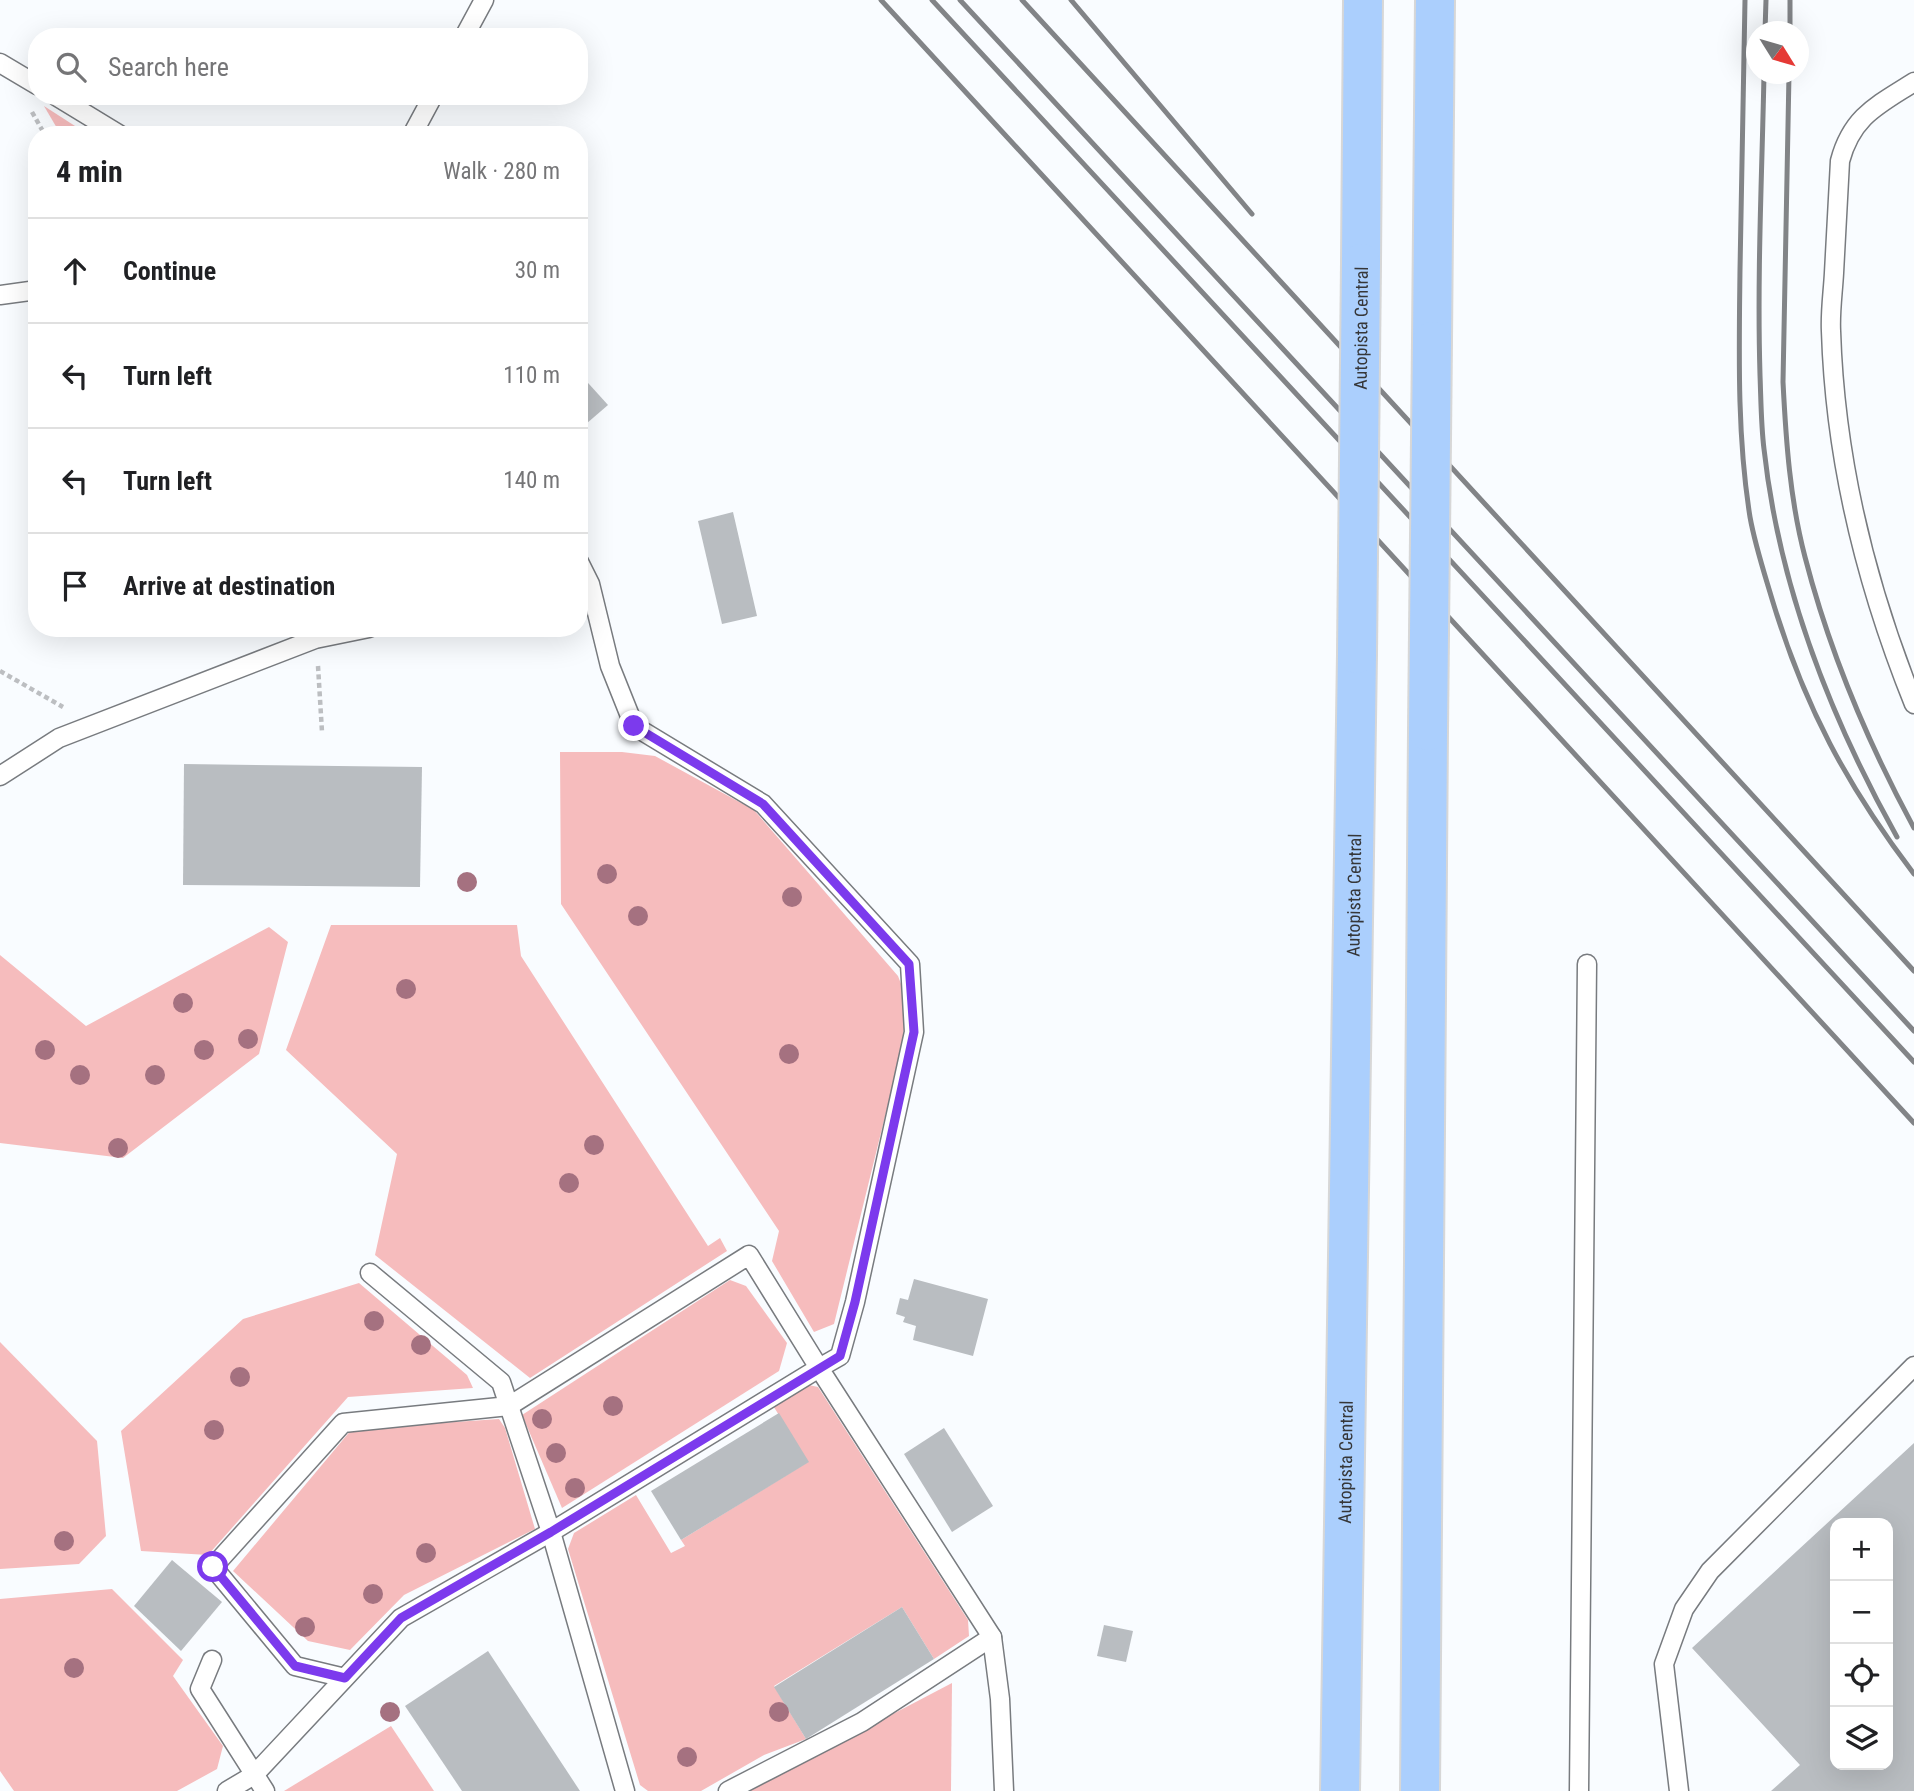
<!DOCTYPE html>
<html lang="en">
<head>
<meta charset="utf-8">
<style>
  :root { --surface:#fff; --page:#f6f6f6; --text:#202124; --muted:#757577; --line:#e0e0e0 }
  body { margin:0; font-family:"Roboto Condensed",sans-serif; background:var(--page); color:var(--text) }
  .controls { position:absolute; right:21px; bottom:21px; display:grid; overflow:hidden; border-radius:14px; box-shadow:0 7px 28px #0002 }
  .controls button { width:63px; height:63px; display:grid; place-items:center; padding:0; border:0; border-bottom:2px solid var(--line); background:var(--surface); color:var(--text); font:35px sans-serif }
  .compass { position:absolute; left:1746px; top:21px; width:63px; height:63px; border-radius:50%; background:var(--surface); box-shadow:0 7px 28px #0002; rotate:127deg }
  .stop { position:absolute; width:21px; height:21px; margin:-16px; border:5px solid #7c3aed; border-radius:50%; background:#fff }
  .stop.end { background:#7c3aed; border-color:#fff; box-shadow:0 2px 7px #0008 }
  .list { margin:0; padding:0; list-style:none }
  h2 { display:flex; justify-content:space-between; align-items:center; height:91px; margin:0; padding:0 28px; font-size:30px }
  h2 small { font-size:23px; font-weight:400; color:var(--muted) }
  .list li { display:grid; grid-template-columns:46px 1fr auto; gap:21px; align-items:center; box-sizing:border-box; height:105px; padding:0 28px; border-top:2px solid var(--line) }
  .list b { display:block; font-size:26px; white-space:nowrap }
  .list em { font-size:23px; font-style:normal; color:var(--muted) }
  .icon { flex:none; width:38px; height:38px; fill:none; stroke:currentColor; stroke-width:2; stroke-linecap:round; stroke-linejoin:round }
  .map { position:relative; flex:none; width:1914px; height:1791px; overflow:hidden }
  .search { position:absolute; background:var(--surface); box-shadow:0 7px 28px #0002; left:28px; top:28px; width:560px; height:77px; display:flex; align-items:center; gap:18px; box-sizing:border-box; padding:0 24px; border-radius:28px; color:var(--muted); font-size:26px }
  .panel { position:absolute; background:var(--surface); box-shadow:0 7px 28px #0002; left:28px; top:126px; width:560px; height:511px; border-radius:28px }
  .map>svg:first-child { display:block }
</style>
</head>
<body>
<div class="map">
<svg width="1914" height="1791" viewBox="0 0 1914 1791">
  <rect width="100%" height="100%" fill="#f9fcff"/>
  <g fill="#f6bcbd">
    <path d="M44 106 89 135H61Z"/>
    <path d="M560 752H622L655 756 754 810 898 976 906 997 903 1043 834 1324 814 1332 772 1261 779 1231 561 904Z"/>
    <path d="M331 925H517L521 956 708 1246 720 1238 727 1251 530 1378 375 1255 397 1154 286 1050Z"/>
    <path d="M269 927 288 942 259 1054 123 1158 0 1143V955L86 1026Z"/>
    <path d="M730 1280 746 1286 787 1343 779 1371 562 1508 522 1415Z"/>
    <path d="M359 1283 467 1375 473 1388 348 1397 208 1555 141 1551 121 1431 243 1319Z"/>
    <path d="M0 1342 97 1441 106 1536 79 1564 0 1569Z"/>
    <path d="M804 1384 818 1387 968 1620 969 1636 934 1659 902 1607 774 1686 806 1739 764 1755 701 1791H648L640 1785 568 1549 574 1533 636 1495 671 1553 685 1546 681 1540 808 1462 772 1404Z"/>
    <path d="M499 1419 505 1428 535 1529 404 1595 350 1650 308 1641 233 1571 352 1429Z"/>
    <path d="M112 1589 183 1660 173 1676 223 1746 217 1769 177 1791H14L0 1771V1599Z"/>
    <path d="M952 1683 951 1791H746Z"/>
    <path d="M391 1726 434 1791H284Z"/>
  </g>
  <g fill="#b9bdc1" fill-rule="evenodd">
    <path d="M579 373 608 405 579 430Z"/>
    <path d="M733 512 757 616 722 624 698 521Z"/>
    <path d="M184 764 422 767 420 887 183 885Z"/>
    <path d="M914 1279 988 1299 973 1356 913 1340 916 1326 903 1322 905 1317 896 1314 900 1298 908 1300Z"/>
    <path d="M779 1413 809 1462 681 1540 651 1491Z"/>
    <path d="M944 1428 993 1506 952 1532 904 1454Z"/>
    <path d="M1914 1443V1791H1771L1800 1765 1692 1648ZM1835 1523H1888V1765H1835Z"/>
    <path d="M172 1560 222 1602 181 1651 134 1606Z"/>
    <path d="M902 1607 934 1659 806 1739 774 1687Z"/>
    <path d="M1104 1625 1133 1631 1126 1662 1097 1656Z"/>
    <path d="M488 1651 580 1791H462L405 1706Z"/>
  </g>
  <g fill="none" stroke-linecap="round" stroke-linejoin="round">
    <defs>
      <g id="lane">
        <path d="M464 37 484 0"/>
        <path d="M0 63 37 85"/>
        <path d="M1914 82C1878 105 1852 116 1840 161 1838 198 1836 236 1834 273 1833 292 1830 312 1831 331 1835 460 1866 585 1914 704"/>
        <path d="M56 96 120 135"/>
        <path d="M412 135 433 96"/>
        <path d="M0 295 37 290"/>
        <path d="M579 562 590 584 610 666 634 726 763 804 910 964 914 1032 855 1302 840 1356 819 1368 992 1637 1000 1699 1004 1791"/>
        <path d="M0 776 59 738 315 639 369 628"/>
        <path d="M370 1273 501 1382 551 1532 625 1791"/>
        <path d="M212 1660 200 1689 265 1791"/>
        <path d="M227 1791 254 1775 401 1618 551 1532 819 1368 749 1255 509 1406 343 1423 213 1567 295 1666 345 1678"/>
        <path d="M728 1791 862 1722 992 1637"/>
        <path d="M1579 1791 1587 964"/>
        <path d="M1679 1791 1664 1664 1684 1609 1710 1571 1914 1366"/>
      </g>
      <g id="highway">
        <path d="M1361 263 1363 0"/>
        <path d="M1432 341 1435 0"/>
        <path id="s1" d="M1340 1791 1357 654"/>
        <path d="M1420 1791 1428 731"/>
      </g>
    </defs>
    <use href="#lane" stroke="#787b7f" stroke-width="21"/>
    <use href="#highway" stroke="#d7d7d7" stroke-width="42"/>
    <g stroke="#bcbec1" stroke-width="4.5" stroke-dasharray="5 3.5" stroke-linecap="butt">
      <path d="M32 112 45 135"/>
      <path d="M318 666 322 732"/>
      <path d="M0 671 63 707"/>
    </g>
    <use href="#lane" stroke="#fff" stroke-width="18"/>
    <use href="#highway" stroke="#abcffd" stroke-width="38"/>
    <g stroke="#828487" stroke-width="5">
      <path d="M881 0 1914 1123"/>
      <path d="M932 0 1914 1062"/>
      <path d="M960 0 1914 1031"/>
      <path d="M1022 0 1914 971"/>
      <path d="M1071 0 1252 214"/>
      <path d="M1745 0C1743 90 1742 180 1740 270 1739 352 1737 436 1750 517 1755 545 1764 572 1772 599 1804 706 1847 786 1914 874"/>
      <path d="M1765 32 1766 0"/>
      <path d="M1790 32V0"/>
      <path d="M1764 74C1762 174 1757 275 1760 375 1761 400 1761 425 1764 449 1779 586 1830 717 1897 837"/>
      <path d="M1789 74 1783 382C1786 441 1790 500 1805 557 1829 650 1868 743 1914 828"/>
    </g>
    <defs>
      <g id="highway-bridge">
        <path id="s2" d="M1357 654 1361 263"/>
        <path d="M1428 731 1432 341"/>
      </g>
    </defs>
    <use href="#highway-bridge" stroke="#d7d7d7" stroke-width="42" stroke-linecap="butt"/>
    <use href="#highway-bridge" stroke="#abcffd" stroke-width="38"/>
  </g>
  <g fill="#a57180">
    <circle cx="607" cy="874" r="10"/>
    <circle cx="467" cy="882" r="10"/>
    <circle cx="792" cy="897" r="10"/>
    <circle cx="638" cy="916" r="10"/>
    <circle cx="406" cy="989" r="10"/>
    <circle cx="183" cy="1003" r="10"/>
    <circle cx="248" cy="1039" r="10"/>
    <circle cx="45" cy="1050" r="10"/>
    <circle cx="204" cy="1050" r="10"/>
    <circle cx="789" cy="1054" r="10"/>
    <circle cx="80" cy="1075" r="10"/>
    <circle cx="155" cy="1075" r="10"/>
    <circle cx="594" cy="1145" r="10"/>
    <circle cx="118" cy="1148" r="10"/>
    <circle cx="569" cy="1183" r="10"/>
    <circle cx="374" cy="1321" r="10"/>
    <circle cx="421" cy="1345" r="10"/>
    <circle cx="240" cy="1377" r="10"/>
    <circle cx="613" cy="1406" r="10"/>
    <circle cx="542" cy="1419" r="10"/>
    <circle cx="214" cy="1430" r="10"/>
    <circle cx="556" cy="1453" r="10"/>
    <circle cx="575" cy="1488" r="10"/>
    <circle cx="64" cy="1541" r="10"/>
    <circle cx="426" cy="1553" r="10"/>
    <circle cx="373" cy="1594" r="10"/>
    <circle cx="305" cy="1627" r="10"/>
    <circle cx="74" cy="1668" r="10"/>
    <circle cx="390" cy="1712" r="10"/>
    <circle cx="779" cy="1712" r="10"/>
    <circle cx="687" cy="1757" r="10"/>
  </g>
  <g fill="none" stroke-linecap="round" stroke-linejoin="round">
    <path stroke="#7c3aed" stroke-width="9" d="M213 1567 295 1666 345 1678 401 1618 551 1532 840 1356 855 1302 914 1032 909 964 763 804 634 726"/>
  </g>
  <g text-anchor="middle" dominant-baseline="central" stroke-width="6" stroke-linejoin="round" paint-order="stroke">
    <g font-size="18" fill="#363739" stroke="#f9fcff">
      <text stroke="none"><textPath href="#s2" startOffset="326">Autopista Central</textPath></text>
      <text stroke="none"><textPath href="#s1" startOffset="896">Autopista Central</textPath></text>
      <text stroke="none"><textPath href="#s1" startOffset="329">Autopista Central</textPath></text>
    </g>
  </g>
</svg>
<div class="controls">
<button>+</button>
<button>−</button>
<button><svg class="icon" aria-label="locate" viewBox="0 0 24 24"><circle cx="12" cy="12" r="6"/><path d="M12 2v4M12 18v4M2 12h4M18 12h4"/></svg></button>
<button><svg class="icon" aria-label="layers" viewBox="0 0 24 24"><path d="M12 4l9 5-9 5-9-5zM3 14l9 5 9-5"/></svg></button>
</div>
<svg class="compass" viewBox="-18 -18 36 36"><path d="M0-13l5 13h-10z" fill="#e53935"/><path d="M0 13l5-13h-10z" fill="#757577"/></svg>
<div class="stop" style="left:213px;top:1567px"></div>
<div class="stop end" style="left:634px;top:726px"></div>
<div class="search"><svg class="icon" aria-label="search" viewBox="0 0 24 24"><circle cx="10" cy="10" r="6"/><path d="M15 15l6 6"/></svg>Search here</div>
<section class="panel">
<h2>4 min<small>Walk · 280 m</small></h2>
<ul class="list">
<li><svg class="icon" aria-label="ahead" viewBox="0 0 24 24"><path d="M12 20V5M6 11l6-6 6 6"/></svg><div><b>Continue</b></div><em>30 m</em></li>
<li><svg class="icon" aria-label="left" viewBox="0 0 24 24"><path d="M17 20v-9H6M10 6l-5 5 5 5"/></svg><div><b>Turn left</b></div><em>110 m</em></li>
<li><svg class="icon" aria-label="left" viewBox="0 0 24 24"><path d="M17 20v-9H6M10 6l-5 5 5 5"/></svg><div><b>Turn left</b></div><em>140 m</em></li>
<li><svg class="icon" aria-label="arrive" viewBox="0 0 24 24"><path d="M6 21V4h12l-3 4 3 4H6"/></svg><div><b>Arrive at destination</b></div></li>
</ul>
</section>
</div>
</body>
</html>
